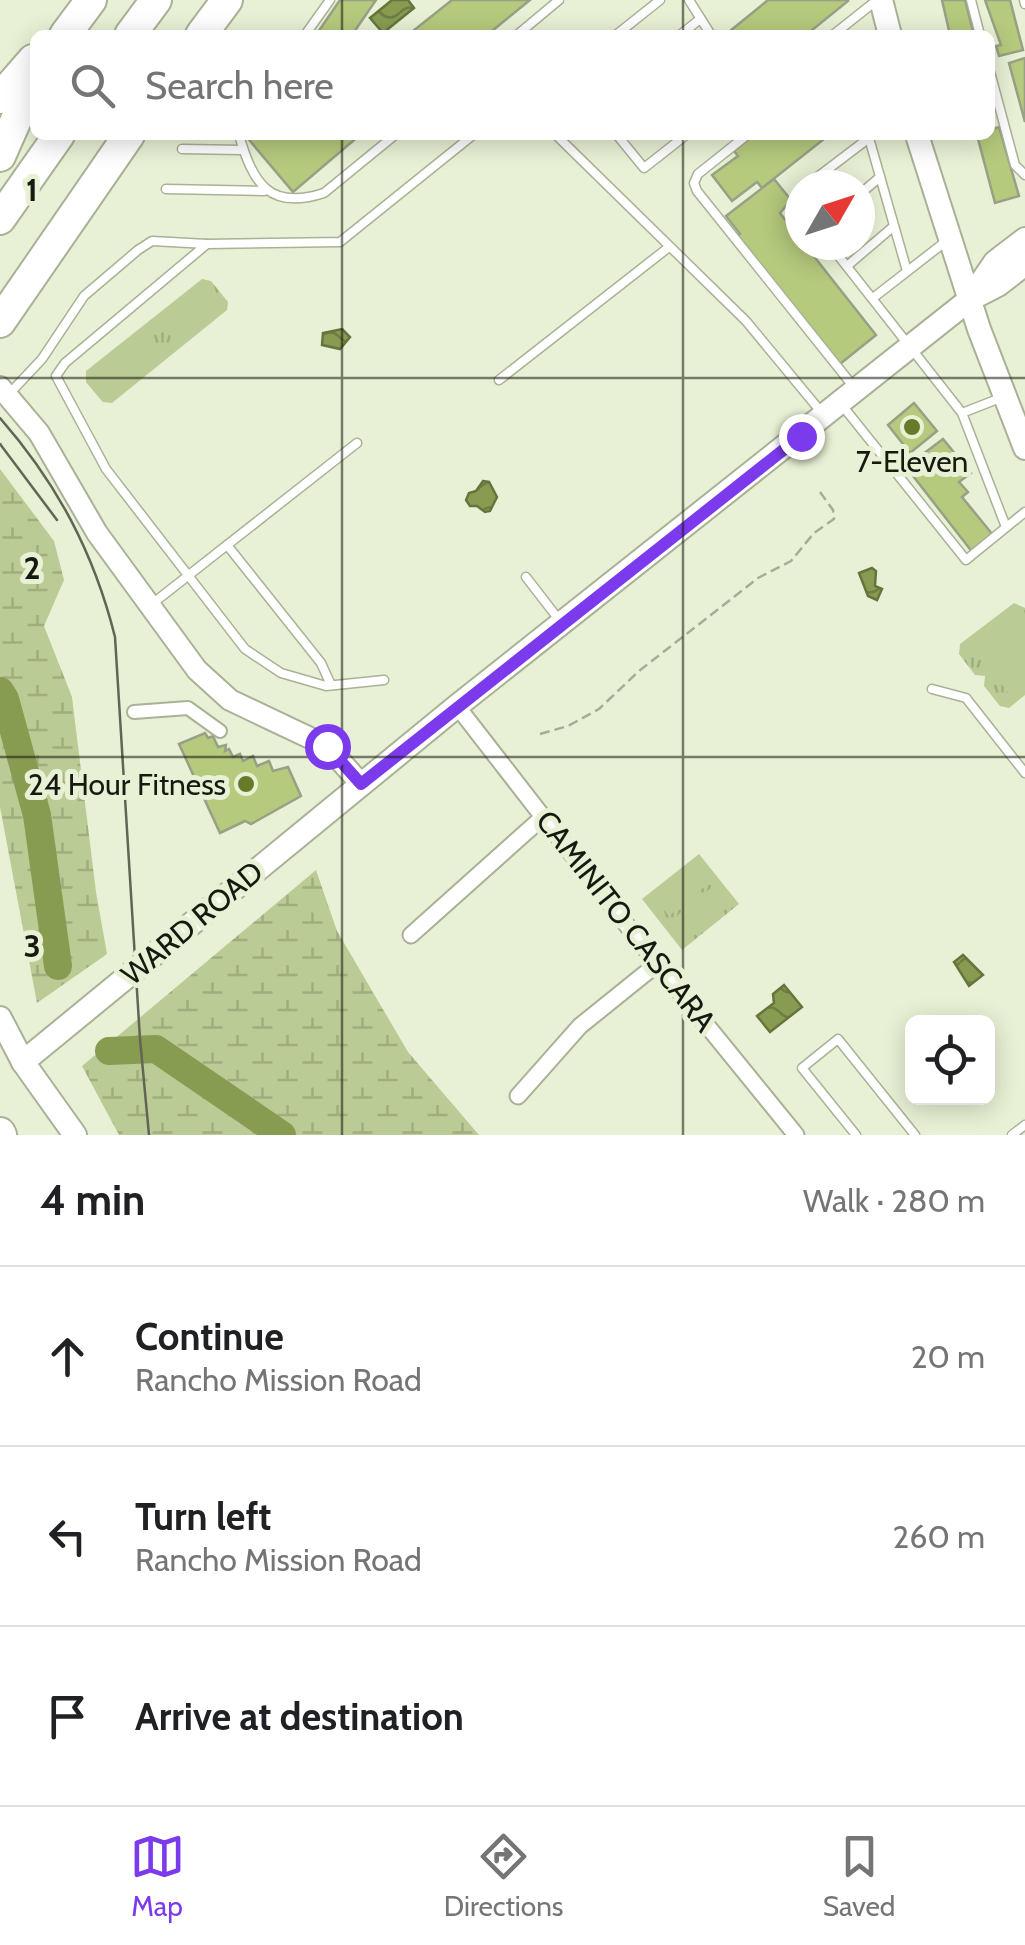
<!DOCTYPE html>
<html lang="en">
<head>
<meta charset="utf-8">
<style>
  :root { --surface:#fff; --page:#f2f2f2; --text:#202124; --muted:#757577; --line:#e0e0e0; --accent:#7c3aed }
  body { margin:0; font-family:Cabin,sans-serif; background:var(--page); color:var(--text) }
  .controls { position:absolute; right:30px; bottom:30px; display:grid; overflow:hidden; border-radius:15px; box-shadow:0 5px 25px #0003 }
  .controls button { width:90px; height:90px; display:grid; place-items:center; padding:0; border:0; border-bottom:2px solid var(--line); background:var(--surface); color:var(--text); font:50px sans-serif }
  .compass { position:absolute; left:785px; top:170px; width:90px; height:90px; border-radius:50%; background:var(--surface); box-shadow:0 5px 25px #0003; rotate:51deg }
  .stop { position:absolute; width:30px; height:30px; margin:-22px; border:8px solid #7c3aed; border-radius:50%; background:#fff }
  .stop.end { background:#7c3aed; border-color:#fff; box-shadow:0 2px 10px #0008 }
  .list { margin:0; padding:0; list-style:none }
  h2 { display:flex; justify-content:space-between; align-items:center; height:130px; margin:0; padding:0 40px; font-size:42px }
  h2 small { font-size:32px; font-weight:400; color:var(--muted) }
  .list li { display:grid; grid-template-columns:65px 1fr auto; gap:30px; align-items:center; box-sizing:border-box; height:180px; padding:0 40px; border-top:2px solid var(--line) }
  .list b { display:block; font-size:38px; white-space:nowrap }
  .list p { margin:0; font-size:32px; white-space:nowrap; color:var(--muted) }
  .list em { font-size:32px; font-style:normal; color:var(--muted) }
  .icon { flex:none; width:55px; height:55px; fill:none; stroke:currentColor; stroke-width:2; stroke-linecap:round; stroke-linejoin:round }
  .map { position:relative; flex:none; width:1025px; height:1135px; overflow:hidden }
  .search { position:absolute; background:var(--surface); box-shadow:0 5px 25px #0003; left:30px; right:30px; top:30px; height:110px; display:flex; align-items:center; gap:25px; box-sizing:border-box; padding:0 35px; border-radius:15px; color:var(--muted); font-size:38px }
  .sheet { height:670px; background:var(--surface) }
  nav { display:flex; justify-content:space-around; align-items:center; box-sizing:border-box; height:140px; border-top:2px solid var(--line); background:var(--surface); font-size:28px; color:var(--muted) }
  nav a { display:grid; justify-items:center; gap:5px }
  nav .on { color:var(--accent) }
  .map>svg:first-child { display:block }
</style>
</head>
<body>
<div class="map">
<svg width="1025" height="1135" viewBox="0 0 1025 1135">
  <defs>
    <pattern id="grass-tufts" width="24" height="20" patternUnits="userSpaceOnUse" patternTransform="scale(2.5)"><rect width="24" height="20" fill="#bbcb95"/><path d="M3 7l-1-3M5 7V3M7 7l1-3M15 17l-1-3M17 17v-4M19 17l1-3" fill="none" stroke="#a0ae7f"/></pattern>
    <pattern id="wetland-marsh" width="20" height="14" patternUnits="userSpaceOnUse" patternTransform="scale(2.5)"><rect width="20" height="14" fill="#bbcb95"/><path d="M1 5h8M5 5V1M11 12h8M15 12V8" fill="none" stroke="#a0ae7f"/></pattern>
    <pattern id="water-waves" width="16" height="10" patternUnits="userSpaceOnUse" patternTransform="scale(2.5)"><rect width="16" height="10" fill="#889c51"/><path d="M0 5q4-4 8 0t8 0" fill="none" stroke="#6e7e42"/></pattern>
  </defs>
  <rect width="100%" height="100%" fill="#e8f1d5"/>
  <g fill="url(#grass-tufts)">
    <path d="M202 279 211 281 228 302 227 310 112 403 103 402 86 382V371Z"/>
    <path d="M1014 603 1025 608V695L1009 708 1000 706 984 686 985 676 975 675 959 654 960 644Z"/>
    <path d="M699 854 739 904 682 950 642 899Z"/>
  </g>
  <g fill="url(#wetland-marsh)">
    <path d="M0 469 54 541 64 580 44 626 72 697 96 892 107 954 37 1003 0 807Z"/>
    <path d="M316 870 337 931 408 1052 479 1135H119L82 1066Z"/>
  </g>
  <g fill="#bbcb95">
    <path d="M200 290 216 309 175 342 160 323Z"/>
    <path d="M138 341 153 359 103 402 86 382Z"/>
    <path d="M1012 614 1025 634 986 665 971 646Z"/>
    <path d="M1025 655V685L1011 696 996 678Z"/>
    <path d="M694 864 709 883 669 916 653 897Z"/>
    <path d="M712 887 728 906 687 939 672 920Z"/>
  </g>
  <g fill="url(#water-waves)" stroke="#66753d" stroke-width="2.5">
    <path d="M392 0H408L414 8 383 33 370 18Z"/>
    <path d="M342 329 350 337 340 349 322 345 323 333Z"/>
    <path d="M483 481 489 482 497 497 490 511 485 512 477 506H470L466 500 469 493 476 491Z"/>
    <path d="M872 568 876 571 875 586 882 589 877 600 868 596 859 573Z"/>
    <path d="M963 955 983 975 969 986 954 962Z"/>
    <path d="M784 985 802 1007 770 1032 757 1016 774 1003 773 994Z"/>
  </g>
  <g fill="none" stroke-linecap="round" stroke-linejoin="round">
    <g stroke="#889c51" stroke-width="28">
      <path d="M0 691 5 699 37 815 58 966"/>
      <path d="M109 1051 156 1049 282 1135"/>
    </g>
  </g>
  <g fill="#b5ca7d" stroke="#98a086" stroke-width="2.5">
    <path d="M340 0H376L352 35H316Z"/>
    <path d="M452 0H530L487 35H408Z"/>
    <path d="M768 0H847L848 1 806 35H733L730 31Z"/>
    <path d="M942 0H965L974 35H950Z"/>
    <path d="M985 0H1010L1023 50 999 56 996 46 1001 45Z"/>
    <path d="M1025 58V122L1009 63Z"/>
    <path d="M999 127 1019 196 995 203 977 135H990V130Z"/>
    <path d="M245 135H282L285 139 290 135H360L293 192Z"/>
    <path d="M754 135H829L762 188 757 182 732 201 712 175 738 156 734 151Z"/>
    <path d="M774 179 791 200 780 213 800 239V245H805L876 335 840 364 737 236 740 234 726 216Z"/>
    <path d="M914 403 937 431 910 453 888 425Z"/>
    <path d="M943 439 971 473 959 482 968 492 962 497 993 535 973 553 906 467Z"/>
    <path d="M205 733 208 738 213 736 218 747 226 745 225 751 229 749 233 757 240 754 243 761 253 756 257 766 269 761 273 771 288 767 301 796 251 824 245 821 220 833 179 744Z"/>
  </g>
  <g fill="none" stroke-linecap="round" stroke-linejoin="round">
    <defs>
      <g id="service">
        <path d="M689 0 711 35"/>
        <path d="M971 0 980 35"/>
        <path d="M1024 0 1025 4"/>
        <path d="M305 35 330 0"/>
        <path d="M517 35 559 0"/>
        <path d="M616 35 660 0"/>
        <path d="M680 35 699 20"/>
        <path d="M833 35 877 0"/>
        <path d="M990 72 1015 165 1025 175"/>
        <path d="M239 135C253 183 269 211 324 193L395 135"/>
        <path d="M556 135 746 321 822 413"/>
        <path d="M617 135 644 168 686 135"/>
        <path d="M747 135 698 174 694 183 697 191 853 386"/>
        <path d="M869 138 907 271"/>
        <path d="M182 149 243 150"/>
        <path d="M807 185 869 138"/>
        <path d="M166 189 264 191"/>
        <path d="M800 190V207"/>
        <path d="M860 194 880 177"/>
        <path d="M830 245 962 413"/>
        <path d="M847 266 894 226"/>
        <path d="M873 298 945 242"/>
        <path d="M499 380 669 247"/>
        <path d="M10 393 42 359 84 296 138 250 152 241 207 244"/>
        <path d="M1003 397 962 413 1006 527"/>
        <path d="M841 404 966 560 1025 512"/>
        <path d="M227 545 321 663 331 685"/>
        <path d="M526 577 560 621"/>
        <path d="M152 604 357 443"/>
        <path d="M384 680 326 686 281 673 245 649 106 469 56 376 65 363 207 244 340 242 473 135"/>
        <path d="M932 689 966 698 1025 773"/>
        <path d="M856 1135 802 1068 838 1039 915 1135"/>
        <path d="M1012 1135 1025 1125"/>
      </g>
      <path id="pedestrian" d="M134 712 188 708 220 731"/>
      <g id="minor">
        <path d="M457 706 657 964 796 1135"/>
        <path d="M411 935 543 817"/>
        <path d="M518 1096 580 1026 657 964"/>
      </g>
      <path id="tertiary" d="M0 387 39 433 97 533 197 670 230 700 327 746 361 784"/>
      <g id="secondary">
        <path d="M881 0 890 35"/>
        <path d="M917 135 979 329 1025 448"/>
        <path d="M1025 239 995 262 969 300 998 285 1025 264"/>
        <path d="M0 1018 23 1062 75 1135"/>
        <path d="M23 1062 457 706 969 300"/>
      </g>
      <g id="motorway">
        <path d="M65 35 91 0"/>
        <path d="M130 35 156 0"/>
        <path d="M201 35 227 0"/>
        <path d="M0 98 33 60"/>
        <path d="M0 156 35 77"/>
        <path d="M0 219 59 135"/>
        <path d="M0 322 129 135"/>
        <path d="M0 1133 1 1135"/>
      </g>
    </defs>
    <use href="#service" stroke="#a9b196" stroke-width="11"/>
    <use href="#pedestrian" stroke="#a9b196" stroke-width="16"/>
    <use href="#minor" stroke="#a9b196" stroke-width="19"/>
    <use href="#tertiary" stroke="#a9b196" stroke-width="24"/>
    <use href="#secondary" stroke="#a9b196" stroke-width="26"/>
    <use href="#motorway" stroke="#a9b196" stroke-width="34"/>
    <path stroke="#a6ad97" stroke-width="2.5" stroke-dasharray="10 5" stroke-linecap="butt" d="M540 734 568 726 599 709 639 671 730 600 758 578 791 561 814 533 834 519 833 510 820 492"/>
    <use href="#service" stroke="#fff" stroke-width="8"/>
    <use href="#pedestrian" stroke="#fff" stroke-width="12"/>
    <use href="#minor" stroke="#fff" stroke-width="15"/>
    <use href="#tertiary" stroke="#fff" stroke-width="20"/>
    <use href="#secondary" stroke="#fff" stroke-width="22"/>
    <use href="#motorway" stroke="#fff" stroke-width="30"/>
    <g stroke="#606555" stroke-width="2.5">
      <path d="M0 418C57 483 94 553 115 637L140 1039 149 1135"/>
      <path d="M0 444 57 520"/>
    </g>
  </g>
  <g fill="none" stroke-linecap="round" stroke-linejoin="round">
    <path stroke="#7c3aed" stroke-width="12" d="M327 746 361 784 801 436"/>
  </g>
  <path fill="none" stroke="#16190f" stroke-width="2.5" stroke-opacity="0.55" d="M342 0V35M683 0V35M342 135V1135M683 135V1135M0 378H1025M0 757H1025"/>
  <g fill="#677a2a" stroke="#e8f1d5" stroke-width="4">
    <circle cx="912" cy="427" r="10"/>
    <circle cx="246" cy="784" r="10"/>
  </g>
  <g text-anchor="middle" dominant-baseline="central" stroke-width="10" stroke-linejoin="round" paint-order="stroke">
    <g font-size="30" fill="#16190f" stroke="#e8f1d5">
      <text x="912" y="461">7-Eleven</text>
      <text x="226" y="784" text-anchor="end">24 Hour Fitness</text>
    </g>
    <g font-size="30" fill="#16190f" stroke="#e8f1d5">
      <text transform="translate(626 921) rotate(52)">CAMINITO CASCARA</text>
      <text transform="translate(192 923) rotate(-40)">WARD ROAD</text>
    </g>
  </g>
  <g font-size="32" text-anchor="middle" font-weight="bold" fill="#16190f" stroke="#e8f1d5" stroke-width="10" stroke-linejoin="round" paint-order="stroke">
    <text x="32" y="201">1</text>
    <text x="32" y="579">2</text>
    <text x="32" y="957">3</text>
  </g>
</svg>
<div class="controls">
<button><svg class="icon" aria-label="locate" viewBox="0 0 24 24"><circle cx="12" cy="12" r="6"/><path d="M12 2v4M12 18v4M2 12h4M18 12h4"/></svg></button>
</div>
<svg class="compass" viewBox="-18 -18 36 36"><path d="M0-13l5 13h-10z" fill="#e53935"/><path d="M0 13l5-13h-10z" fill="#757577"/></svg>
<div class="stop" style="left:327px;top:746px"></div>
<div class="stop end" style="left:801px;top:436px"></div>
<div class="search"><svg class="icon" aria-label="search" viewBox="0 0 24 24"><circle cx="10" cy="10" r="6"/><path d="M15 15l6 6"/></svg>Search here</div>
</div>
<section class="sheet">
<h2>4 min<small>Walk · 280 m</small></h2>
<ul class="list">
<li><svg class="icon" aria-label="ahead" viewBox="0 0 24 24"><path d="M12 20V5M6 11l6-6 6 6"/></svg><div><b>Continue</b><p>Rancho Mission Road</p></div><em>20 m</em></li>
<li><svg class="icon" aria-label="left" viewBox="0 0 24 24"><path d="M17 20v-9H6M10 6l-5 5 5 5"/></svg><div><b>Turn left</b><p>Rancho Mission Road</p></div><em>260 m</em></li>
<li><svg class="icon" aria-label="arrive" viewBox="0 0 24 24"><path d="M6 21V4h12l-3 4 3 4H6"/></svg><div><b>Arrive at destination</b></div></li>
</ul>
</section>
<nav>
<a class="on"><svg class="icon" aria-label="map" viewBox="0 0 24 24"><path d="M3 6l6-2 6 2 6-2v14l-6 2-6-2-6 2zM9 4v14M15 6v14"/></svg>Map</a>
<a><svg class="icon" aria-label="directions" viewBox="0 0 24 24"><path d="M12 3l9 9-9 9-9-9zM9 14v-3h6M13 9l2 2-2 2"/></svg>Directions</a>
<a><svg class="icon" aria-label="saved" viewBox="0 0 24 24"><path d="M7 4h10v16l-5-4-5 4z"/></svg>Saved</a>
</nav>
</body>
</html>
